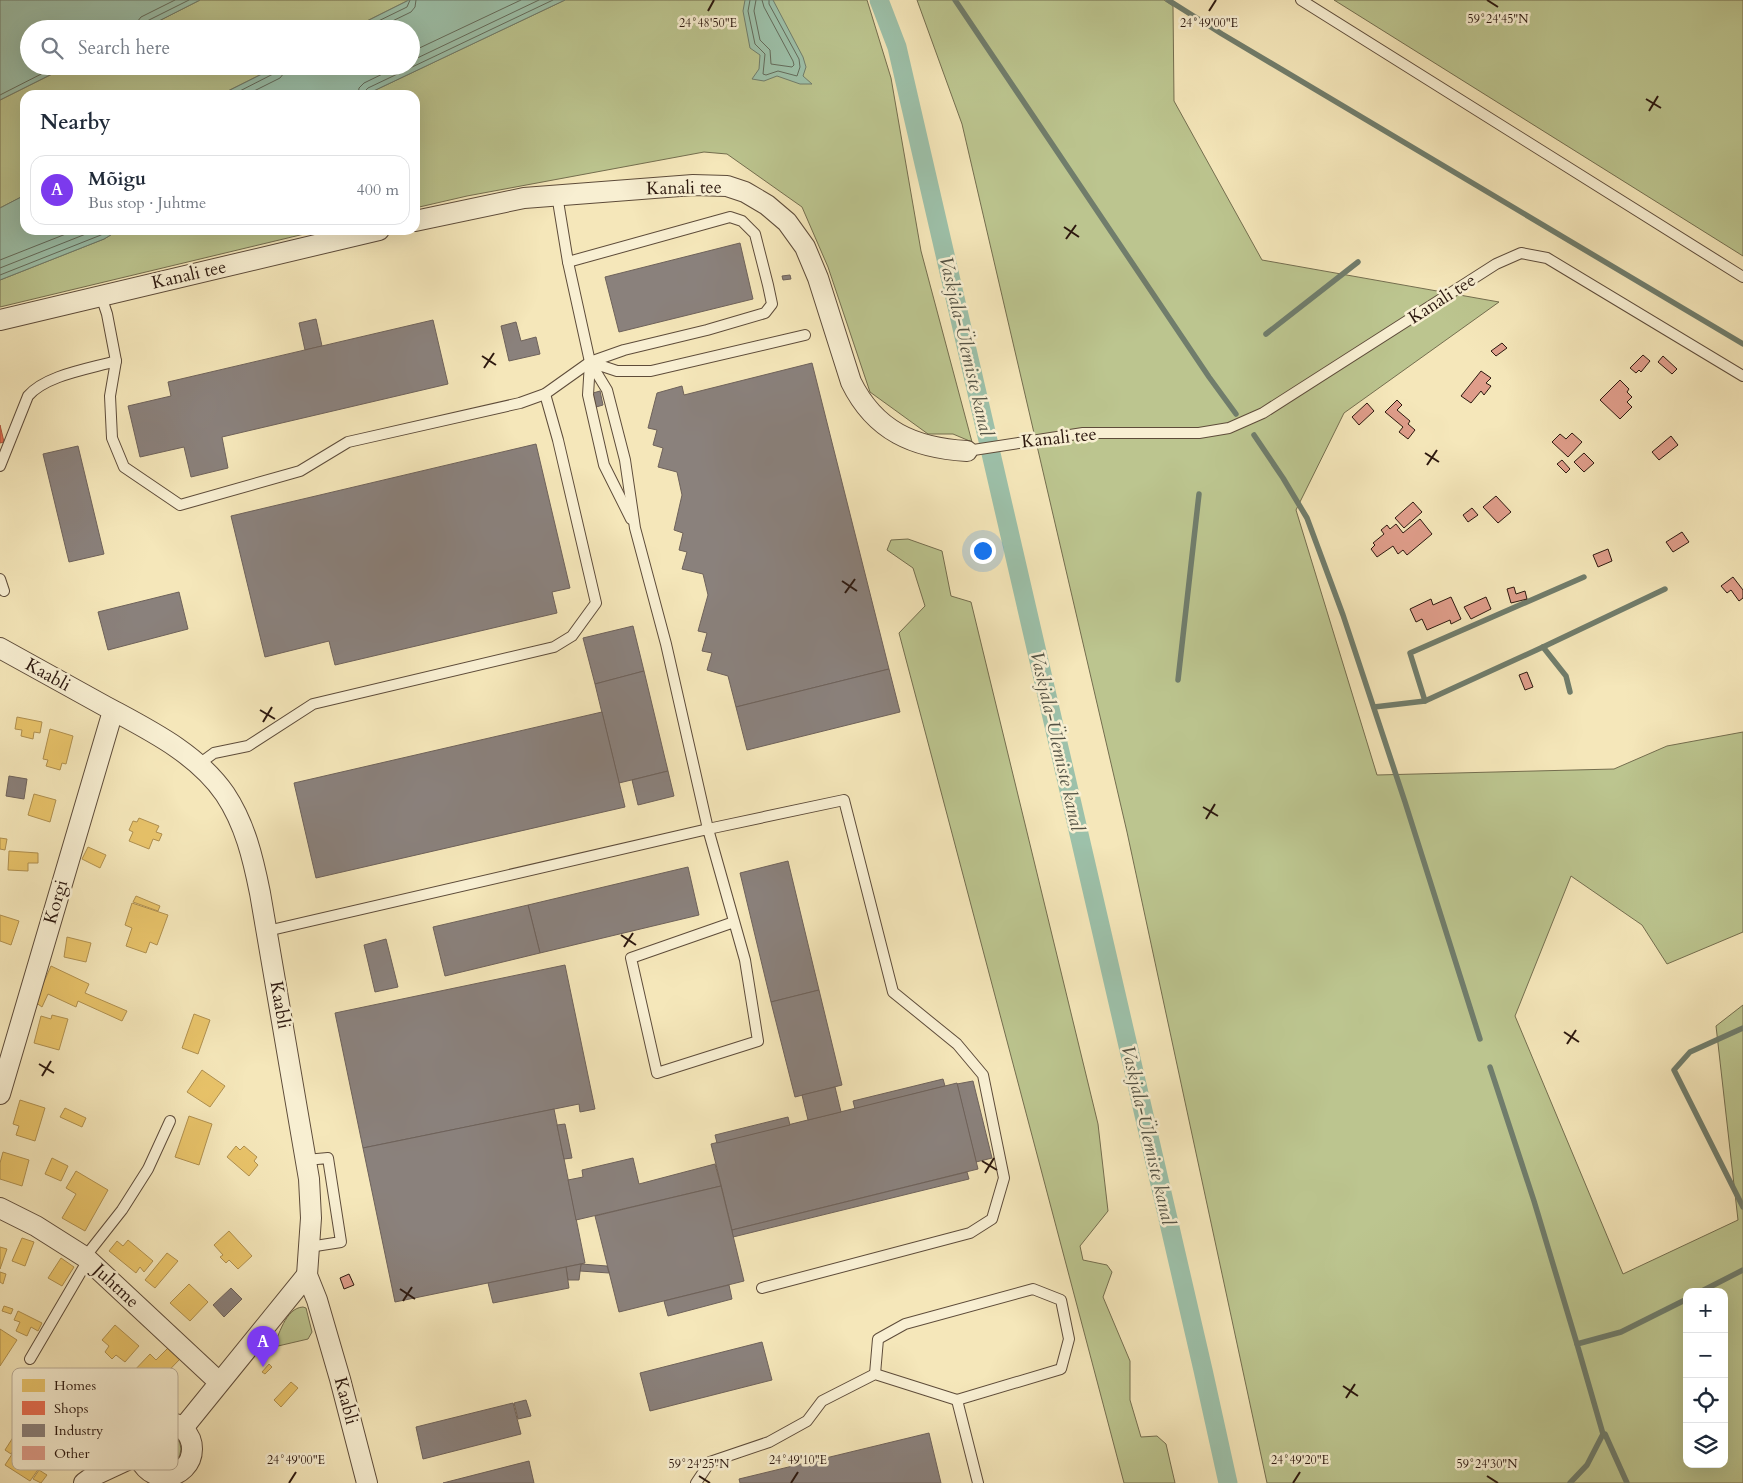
<!DOCTYPE html>
<html lang="en">
<head>
<meta charset="utf-8">
<style>
  :root { --surface:#fff; --page:#f6f6f7; --text:#1f2937; --muted:#747a83; --line:#e0e1e3; --accent:#7c3aed }
  body { margin:0; font-family:Cardo,serif; background:var(--page); color:var(--text) }
  .controls { position:absolute; right:15px; bottom:15px; display:grid; overflow:hidden; border-radius:10px; box-shadow:0 5px 20px #0002 }
  .controls button { width:45px; height:45px; display:grid; place-items:center; padding:0; border:0; border-bottom:1px solid var(--line); background:var(--surface); color:var(--text); font:25px sans-serif }
  .you { position:absolute; left:982px; top:550px; width:18px; height:18px; margin:-12px; border:4px solid #fff; border-radius:50%; background:#1a73e8; box-shadow:0 0 0 8px #1a73e833 }
  .badge { display:grid; place-items:center; width:32px; height:32px; border-radius:50%; background:var(--accent); color:#fff; font-size:16px; font-weight:700 }
  .pin { position:absolute; translate:-50% -41px; filter:drop-shadow(0 1px 2px #0008) }
  .pin::after { content:''; position:absolute; top:26px; width:18px; height:15px; background:inherit; clip-path:polygon(0 0,100% 0,50% 100%) }
  .list { margin:0; padding:0; list-style:none }
  h2 { display:flex; justify-content:space-between; align-items:center; height:65px; margin:0; padding:0 20px; font-size:21px }
  h2 small { font-size:16px; font-weight:400; color:var(--muted) }
  .list li { display:grid; grid-template-columns:32px 1fr auto; gap:15px; align-items:center; box-sizing:border-box; height:70px; margin:0 10px 10px; padding:0 10px; border:1px solid var(--line); border-radius:15px }
  .list b { display:block; font-size:19px; white-space:nowrap }
  .list p { margin:0; font-size:16px; white-space:nowrap; color:var(--muted) }
  .list em { font-size:16px; font-style:normal; color:var(--muted) }
  .icon { flex:none; width:28px; height:28px; fill:none; stroke:currentColor; stroke-width:2; stroke-linecap:round; stroke-linejoin:round }
  .map { position:relative; flex:none; width:1743px; height:1483px; overflow:hidden }
  .search { position:absolute; background:var(--surface); box-shadow:0 5px 20px #0002; left:20px; top:20px; width:400px; height:55px; display:flex; align-items:center; gap:12px; box-sizing:border-box; padding:0 18px; border-radius:28px; color:var(--muted); font-size:19px }
  .panel { position:absolute; background:var(--surface); box-shadow:0 5px 20px #0002; left:20px; top:90px; width:400px; height:145px; border-radius:15px }
  .map>svg:first-child { display:block }
</style>
</head>
<body>
<div class="map">
<svg width="1743" height="1483" viewBox="0 0 1743 1483">
  <rect width="100%" height="100%" fill="#f5e7ba"/>
  <filter id="stains"><feTurbulence type="fractalNoise" baseFrequency=".004" numOctaves="4"/><feColorMatrix values="0 0 0 0 .2 0 0 0 0 .09 0 0 0 0 .02 0 0 0 .5 -.17"/></filter>
  <radialGradient id="worn" r=".72"><stop offset=".6" stop-color="#630" stop-opacity="0"/><stop offset="1" stop-color="#630" stop-opacity=".3"/></radialGradient>
  <g fill="#bcc58f" stroke="#746e4f" fill-rule="evenodd">
    <path d="M200 0H409L351 29H143Z"/>
    <path d="M565 0H867L891 78 921 251 972 442 953 434H928L870 392 828 267 802 207 727 154 704 152 467 196 415 208V95H365Z"/>
    <path d="M917 0H1164L1173 6 1174 101 1262 260 1499 302 1344 413 1296 510 1377 775 1614 769 1667 746 1743 732V932L1667 964 1642 925 1571 876 1515 1016 1623 1274 1738 1220 1716 1026 1743 1005V1483H1267L1127 832 962 124ZM1687 1292H1724V1464H1687Z"/>
    <path d="M1334 0H1743V256Z"/>
    <path d="M68 66H278L220 95H25V195L0 208V100Z"/>
    <path d="M119 230H321L0 307V280L104 239Z"/>
    <path d="M908 539 942 551 951 596 971 602 1098 1124 1108 1211 1080 1246 1083 1260 1107 1265 1112 1272 1103 1297 1130 1361V1400L1141 1437 1157 1436 1166 1444 1175 1483H1124L899 633 925 606 913 568 887 550 891 540Z"/>
    <path d="M303 1307 306 1308 312 1332 308 1339 278 1346 272 1350C279 1336 285 1308 303 1307Z"/>
    <circle cx="165" cy="1449" r="16"/>
  </g>
  <g fill="#9dc1aa" stroke="#707d6c">
    <path d="M0 0H200L143 29H29V66H68L0 100Z"/>
    <path d="M409 0H565L365 95H220L278 66H411V29H351Z"/>
    <path d="M745 0H773L803 57 806 67 803 76 812 84H800L777 76 764 81 752 79 759 69 760 55 750 48 743 11Z"/>
    <path d="M25 195V230H119L104 239 0 280V208Z"/>
  </g>
  <g fill="#e9c46a" stroke="#b0904f">
    <path d="M17 717 42 722 40 733 34 732 33 739 21 736 22 730 15 729Z"/>
    <path d="M50 729 73 736 66 764 62 763 60 770 46 766 48 760 43 759Z"/>
    <path d="M34 794 56 800 50 822 28 815Z"/>
    <path d="M139 818 159 826 156 832 162 834 159 841 153 839 149 849 129 841 133 832 129 830 133 821 137 822Z"/>
    <path d="M0 838 7 839 5 850 0 849Z"/>
    <path d="M88 847 106 855 100 868 82 859Z"/>
    <path d="M9 851 38 853V863H28V871L8 870Z"/>
    <path d="M136 896 160 906 158 911 133 902Z"/>
    <path d="M132 903 168 915 157 945 150 942 146 953 126 946 132 928 125 925Z"/>
    <path d="M0 915 19 921 11 945 0 941Z"/>
    <path d="M67 937 91 943 86 962 64 957Z"/>
    <path d="M51 966 89 984 85 993 127 1011 122 1021 78 1001 76 1007 48 994 42 1007 35 1002Z"/>
    <path d="M194 1014 210 1020 198 1054 182 1048Z"/>
    <path d="M52 1015 68 1019 59 1050 34 1043 41 1016 51 1019Z"/>
    <path d="M202 1070 225 1086 210 1107 187 1092Z"/>
    <path d="M20 1100 45 1108 35 1141 16 1135 19 1126 13 1124Z"/>
    <path d="M65 1108 86 1118 82 1127 60 1117Z"/>
    <path d="M189 1116 212 1124 199 1165 175 1157Z"/>
    <path d="M236 1146 240 1150 244 1146 257 1157 254 1161 258 1165 249 1176 227 1157Z"/>
    <path d="M3 1152 29 1160 22 1186 0 1179V1163Z"/>
    <path d="M52 1158 68 1166 61 1181 45 1174Z"/>
    <path d="M76 1171 108 1190 85 1231 62 1218 76 1194 66 1188Z"/>
    <path d="M229 1231 252 1256 238 1269 229 1260 226 1263 220 1257 223 1255 214 1245Z"/>
    <path d="M22 1238 34 1242 25 1266 12 1261Z"/>
    <path d="M128 1240 153 1261 144 1272 140 1267 136 1273 109 1251 117 1241 123 1246Z"/>
    <path d="M0 1247 7 1249 0 1269Z"/>
    <path d="M167 1253 178 1261 155 1288 145 1280Z"/>
    <path d="M61 1258 74 1267 62 1286 48 1278Z"/>
    <path d="M0 1272 6 1274 3 1284 0 1282Z"/>
    <path d="M189 1284 208 1302 190 1321 170 1303Z"/>
    <path d="M4 1306 13 1309 11 1314 2 1311Z"/>
    <path d="M18 1311 42 1323 38 1331 31 1327 27 1336 16 1331 20 1322 14 1320Z"/>
    <path d="M115 1325 139 1346 125 1362 116 1355 112 1359 105 1352 109 1346 102 1340Z"/>
    <path d="M0 1329 17 1340 0 1366Z"/>
    <path d="M169 1347 180 1359 149 1391 131 1374 150 1354 156 1360Z"/>
    <path d="M269 1364 272 1367 265 1374 262 1372Z"/>
    <path d="M291 1382 298 1388 281 1407 274 1400Z"/>
    <path d="M19 1428 35 1438 31 1445 38 1450 35 1454 27 1448 24 1452 16 1446 11 1454 5 1450Z"/>
    <path d="M16 1448 24 1453 27 1450 35 1455 33 1458 42 1464 30 1481 5 1465Z"/>
    <path d="M39 1470 47 1475 41 1483 33 1479Z"/>
  </g>
  <path fill="#e76f51" stroke="#af553d" d="M0 425 4 442 0 443Z"/>
  <g fill="#8a817c" stroke="#6e625b">
    <path d="M740 243 753 299 619 332 605 277Z"/>
    <path d="M790 275 791 279 783 280 782 276Z"/>
    <path d="M316 319 322 346 305 350 299 323Z"/>
    <path d="M433 320 448 384 222 437 228 468 191 477 184 447 140 457 128 406 171 396 168 382Z"/>
    <path d="M516 322 521 341 536 337 540 354 509 361 501 326Z"/>
    <path d="M812 363 889 669 736 707 728 676 707 670 712 653 702 651 707 633 698 631 708 595 703 574 682 569 687 552 679 550 683 533 674 530 682 495 677 472 658 467 663 448 653 445 657 430 648 428 657 393 682 386 684 395Z"/>
    <path d="M600 391 603 405 596 407 593 393Z"/>
    <path d="M536 444 570 588 552 592 557 613 335 665 329 641 265 657 231 516Z"/>
    <path d="M78 446 104 554 69 562 43 454Z"/>
    <path d="M179 592 188 629 108 650 98 612Z"/>
    <path d="M633 626 644 671 595 684 583 638Z"/>
    <path d="M889 669 900 712 747 750 736 707Z"/>
    <path d="M644 671 668 771 619 783 595 684Z"/>
    <path d="M602 712 625 807 316 878 294 783Z"/>
    <path d="M668 771 674 796 638 805 632 780Z"/>
    <path d="M9 776 27 779 24 799 6 796Z"/>
    <path d="M788 861 819 990 771 1002 740 873Z"/>
    <path d="M688 867 699 915 540 953 528 905Z"/>
    <path d="M528 905 540 953 445 976 433 927Z"/>
    <path d="M386 939 398 987 375 992 364 945Z"/>
    <path d="M565 965 595 1109 580 1112 579 1104 363 1148 335 1013Z"/>
    <path d="M819 990 842 1085 795 1097 771 1002Z"/>
    <path d="M943 1079 945 1086 855 1109 853 1101Z"/>
    <path d="M973 1081 992 1158 976 1162 957 1084Z"/>
    <path d="M957 1083 978 1169 732 1230 711 1144Z"/>
    <path d="M835 1087 841 1112 808 1120 802 1095Z"/>
    <path d="M554 1109 585 1263 395 1302 363 1148Z"/>
    <path d="M788 1117 790 1125 717 1143 715 1135Z"/>
    <path d="M565 1124 572 1158 564 1159 557 1125Z"/>
    <path d="M633 1158 639 1184 715 1164 721 1186 576 1220 568 1180 583 1177 582 1170Z"/>
    <path d="M967 1172 969 1179 733 1237 732 1230Z"/>
    <path d="M721 1186 744 1281 619 1312 595 1216Z"/>
    <path d="M581 1264 607 1266 609 1273 580 1271Z"/>
    <path d="M581 1264 579 1280H568L566 1267Z"/>
    <path d="M566 1267 569 1288 493 1303 488 1283Z"/>
    <path d="M729 1285 732 1299 668 1316 664 1301Z"/>
    <path d="M231 1288 242 1299 224 1317 213 1305Z"/>
    <path d="M762 1342 772 1380 650 1411 640 1373Z"/>
    <path d="M526 1400 531 1416 518 1419 514 1403Z"/>
    <path d="M513 1403 521 1434 423 1459 416 1427Z"/>
    <path d="M929 1433 941 1483H740L739 1479Z"/>
    <path d="M529 1461 534 1483H443Z"/>
  </g>
  <g fill="none" stroke-linecap="round" stroke-linejoin="round">
    <g stroke="#646c5c" stroke-width="1">
      <path d="M750 0 748 11 755 44 765 54 763 74 766 75 778 71 797 76 800 67 799 59 769 4V0"/>
      <path d="M756 0 754 11 760 40 770 50 771 64 792 67 794 65 793 61 764 7 762 0"/>
      <path d="M136 29 137 22 141 17 175 0"/>
      <path d="M142 29 145 22 189 0"/>
      <path d="M362 29 407 7 410 0"/>
      <path d="M376 29 411 12 415 7 416 0"/>
      <path d="M411 52 521 0"/>
      <path d="M411 61 539 0"/>
      <path d="M0 95 57 66"/>
      <path d="M232 95 275 73 278 66"/>
      <path d="M246 95 280 78 284 73 285 66"/>
      <path d="M358 95 359 88 364 83 399 66"/>
      <path d="M364 95 365 91 368 88 553 0"/>
      <path d="M0 260 76 230"/>
      <path d="M0 268 96 230"/>
      <path d="M0 275 101 235 109 230"/>
    </g>
    <g stroke="#707d6c" stroke-width="5.5">
      <path d="M955 0 1209 377 1236 414"/>
      <path d="M1168 0 1222 34 1743 344"/>
      <path d="M1266 334 1358 262"/>
      <path d="M1254 435 1283 478 1307 518 1343 615 1405 802 1480 1039"/>
      <path d="M1543 647 1566 676 1570 692"/>
      <path d="M1178 680 1199 494"/>
      <path d="M1425 701 1410 653 1584 577"/>
      <path d="M1374 707 1425 701 1543 647 1665 589"/>
      <path d="M1743 1028 1690 1052 1674 1070 1743 1207"/>
      <path d="M1490 1067 1534 1201 1577 1344"/>
      <path d="M1700 1292 1743 1270"/>
      <path d="M1605 1434 1627 1483"/>
      <path d="M1570 1483 1587 1465 1603 1434 1577 1344 1621 1332 1687 1299"/>
    </g>
    <path stroke="#9dc1aa" stroke-width="19" d="M879 0 897 47 1203 1370 1228 1483"/>
  </g>
  <g fill="#df9d8a" stroke="#2c180f">
    <path d="M1502 343 1507 348 1496 356 1491 351Z"/>
    <path d="M1643 355 1650 361 1641 372 1639 370 1636 373 1630 368Z"/>
    <path d="M1663 356 1677 369 1672 374 1658 362Z"/>
    <path d="M1481 371 1491 378 1486 383 1491 386 1484 395 1481 391 1471 403 1461 396Z"/>
    <path d="M1620 380 1629 389 1627 392 1632 397 1627 402 1632 407 1620 419 1600 400Z"/>
    <path d="M1397 400 1402 405 1397 410 1410 421 1408 424 1415 430 1408 439 1399 432 1403 427 1385 412Z"/>
    <path d="M1367 403 1374 411 1359 425 1352 417Z"/>
    <path d="M1572 433 1582 442 1568 457 1552 442 1560 434 1566 439Z"/>
    <path d="M1671 436 1678 445 1659 460 1652 452Z"/>
    <path d="M1584 453 1594 463 1584 472 1574 462Z"/>
    <path d="M1562 460 1570 469 1566 473 1557 464Z"/>
    <path d="M1496 496 1511 512 1498 523 1483 507Z"/>
    <path d="M1413 502 1422 512 1404 528 1395 518Z"/>
    <path d="M1472 508 1478 515 1468 522 1463 515Z"/>
    <path d="M1420 519 1432 534 1407 555 1403 550 1398 554 1393 546 1377 557 1371 549 1375 545 1373 543 1384 534 1381 530 1387 525 1390 529 1396 524 1403 533Z"/>
    <path d="M1682 532 1689 542 1673 552 1666 542Z"/>
    <path d="M1608 549 1612 561 1598 567 1593 555Z"/>
    <path d="M1733 577 1743 590V598L1739 601 1731 590 1727 593 1721 586Z"/>
    <path d="M1514 587 1516 594 1525 591 1527 599 1511 603 1507 589Z"/>
    <path d="M1451 597 1461 619 1451 624 1450 620 1427 630 1422 619 1416 622 1410 609 1431 599 1433 605Z"/>
    <path d="M1486 597 1491 609 1471 619 1464 607Z"/>
    <path d="M1527 672 1533 687 1525 690 1519 675Z"/>
    <path d="M349 1274 354 1285 344 1289 340 1278Z"/>
  </g>
  <g fill="none" stroke-linecap="round" stroke-linejoin="round">
    <defs>
      <g id="lane">
        <path d="M1301 0 1743 277"/>
        <path d="M568 262 590 362 588 395 604 465 631 519"/>
        <path d="M101 296 107 314 116 361 110 396 112 438 124 467 180 505 300 471 348 442 520 403 545 394 590 362 624 350 707 330 765 313 772 304 768 285 755 234 742 221 730 217 568 262 557 195"/>
        <path d="M590 362 607 390 625 460 635 528 666 644 708 829 844 800 893 992 957 1044 983 1075 1004 1178 992 1219 970 1233 762 1288"/>
        <path d="M590 362 617 371H651L805 335"/>
        <path d="M967 451 1083 433H1199L1229 428 1263 413 1496 264 1521 253 1547 258 1743 376"/>
        <path d="M0 466 28 396C46 375 89 369 116 361"/>
        <path d="M0 579 4 591"/>
        <path d="M199 764 214 753 248 746 313 704 554 647 572 636 596 603 558 440 545 394"/>
        <path d="M267 931 708 829 745 960 758 1041 657 1073 631 958 734 922"/>
        <path d="M306 1160 328 1158 341 1242 309 1247"/>
        <path d="M85 1257 122 1210 148 1169 170 1121"/>
        <path d="M30 1359 88 1260"/>
        <path d="M875 1374 878 1339 905 1324 1033 1289 1061 1300 1069 1339 1061 1369 957 1400 978 1483"/>
        <path d="M696 1483 710 1462 769 1442 807 1421 822 1401 875 1374 957 1400"/>
      </g>
      <g id="street">
        <path d="M415 221 524 198 693 185 727 186 745 192 767 205 787 222 805 247 818 278 851 382C875 431 914 448 967 451"/>
        <path d="M0 320 379 230"/>
        <path d="M0 648C34 667 69 686 103 705 147 729 196 752 225 794 245 824 253 858 260 893L309 1179 311 1218 307 1275 317 1300 340 1379 367 1483"/>
        <path d="M0 1094 113 711"/>
        <path d="M0 1208 36 1226 85 1257 219 1382"/>
        <circle cx="165" cy="1449" r="27"/>
        <path d="M183 1428 307 1275"/>
        <path d="M84 1483 95 1475 138 1455"/>
      </g>
    </defs>
    <use href="#lane" stroke="#5e4c3a" stroke-width="12"/>
    <use href="#street" stroke="#5e4c3a" stroke-width="22"/>
    <use href="#lane" stroke="#f8efd2" stroke-width="10"/>
    <use href="#street" stroke="#f8efd2" stroke-width="20"/>
  </g>
  <path fill="none" stroke="#2c180f" stroke-width="2" d="M1487 0 1498 7M708 11 714 0M1209 11 1216 0M1646 99 1661 108M1649 111 1658 96M1064 227 1079 237M1066 239 1076 225M482 356 496 365M484 368 494 353M1425 453 1439 462M1427 465 1437 450M842 581 857 591M845 593 855 579M260 710 275 719M263 722 272 707M1203 807 1218 816M1206 819 1215 804M621 935 636 945M624 947 633 933M1564 1032 1579 1042M1567 1044 1576 1030M39 1064 54 1073M42 1076 51 1061M982 1161 997 1170M985 1173 994 1158M400 1289 415 1299M403 1301 412 1287M1343 1386 1358 1396M1346 1398 1355 1384M699 1476 710 1483M1487 1476 1498 1483M289 1483 296 1472M791 1483 798 1472M1293 1483 1300 1472"/>
  <g text-anchor="middle" dominant-baseline="central" stroke-width="5" stroke-linejoin="round" paint-order="stroke">
    <g font-size="18" fill="#2c180f" stroke="#f8efd2">
      <text transform="translate(684 188) rotate(-1)">Kanali tee</text>
      <text transform="translate(189 275) rotate(-13)">Kanali tee</text>
      <text transform="translate(1442 299) rotate(-33)">Kanali tee</text>
      <text transform="translate(1059 438) rotate(-6)">Kanali tee</text>
      <text transform="translate(48 675) rotate(29)">Kaabli</text>
      <text transform="translate(56 902) rotate(-74)">Korgi</text>
      <text transform="translate(280 1005) rotate(80)">Kaabli</text>
      <text transform="translate(116 1286) rotate(43)">Juhtme</text>
      <text transform="translate(346 1401) rotate(75)">Kaabli</text>
    </g>
    <g font-size="19" font-style="italic" fill="#545345" stroke="#f8efd2">
      <text transform="translate(966 346) rotate(77)">Vaskjala-Ülemiste kanal</text>
      <text transform="translate(1057 741) rotate(77)">Vaskjala-Ülemiste kanal</text>
      <text transform="translate(1148 1135) rotate(77)">Vaskjala-Ülemiste kanal</text>
    </g>
  </g>
  <rect x="12" y="1368" width="166" height="102" rx="8" fill="#f8efd2" stroke="#bbae98" stroke-width="1"/>
  <rect x="22" y="1379" width="23" height="13" fill="#e9c46a"/>
  <rect x="22" y="1401" width="23" height="14" fill="#e76f51"/>
  <rect x="22" y="1424" width="23" height="13" fill="#8a817c"/>
  <rect x="22" y="1446" width="23" height="14" fill="#df9d8a"/>
  <g font-size="14" fill="#2c180f">
    <text x="54" y="1390">Homes</text>
    <text x="54" y="1413">Shops</text>
    <text x="54" y="1435">Industry</text>
    <text x="54" y="1458">Other</text>
  </g>
  <g font-size="12" text-anchor="middle" fill="#2c180f" stroke="#f8efd2" stroke-width="5" stroke-linejoin="round" paint-order="stroke">
    <text x="1498" y="23">59°24'45"N</text>
    <text x="708" y="27">24°48'50"E</text>
    <text x="1209" y="27">24°49'00"E</text>
    <text x="296" y="1464">24°49'00"E</text>
    <text x="798" y="1464">24°49'10"E</text>
    <text x="1300" y="1464">24°49'20"E</text>
    <text x="699" y="1468">59°24'25"N</text>
    <text x="1487" y="1468">59°24'30"N</text>
  </g>
  <rect width="100%" height="100%" filter="url(#stains)"/>
  <rect width="100%" height="100%" fill="url(#worn)"/>
</svg>
<div class="controls">
<button>+</button>
<button>−</button>
<button><svg class="icon" aria-label="locate" viewBox="0 0 24 24"><circle cx="12" cy="12" r="6"/><path d="M12 2v4M12 18v4M2 12h4M18 12h4"/></svg></button>
<button><svg class="icon" aria-label="layers" viewBox="0 0 24 24"><path d="M12 4l9 5-9 5-9-5zM3 14l9 5 9-5"/></svg></button>
</div>
<div class="you"></div>
<div class="pin badge" style="left:263px;top:1367px">A</div>
<div class="search"><svg class="icon" aria-label="search" viewBox="0 0 24 24"><circle cx="10" cy="10" r="6"/><path d="M15 15l6 6"/></svg>Search here</div>
<section class="panel">
<h2>Nearby<small></small></h2>
<ul class="list">
<li><span class="badge">A</span><div><b>Mõigu</b><p>Bus stop · Juhtme</p></div><em>400 m</em></li>
</ul>
</section>
</div>
</body>
</html>
